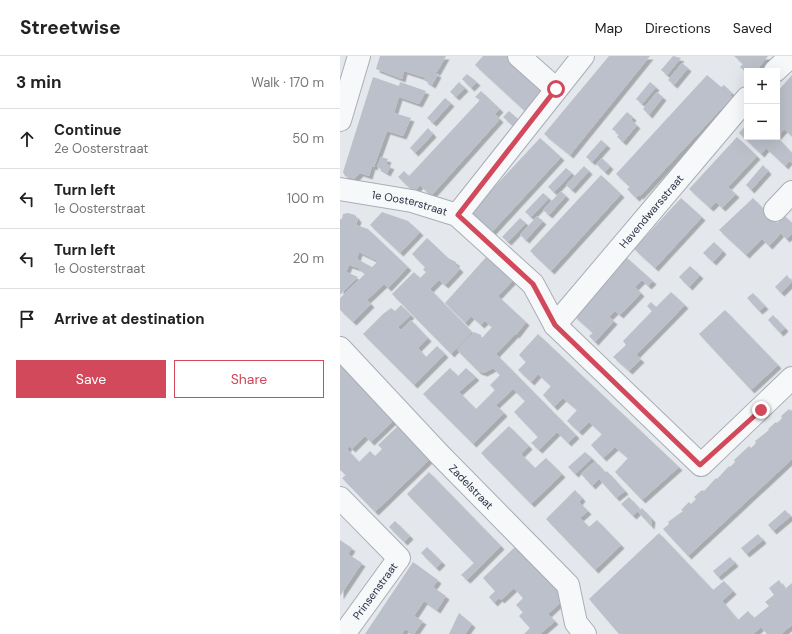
<!DOCTYPE html>
<html lang="en">
<head>
<meta charset="utf-8">
<style>
  :root { --surface:#fff; --page:#f2f2f2; --text:#222; --muted:#767676; --line:#e0e0e0; --accent:#d1495b }
  body { margin:0; font-family:"DM Sans",sans-serif; background:var(--page); color:var(--text) }
  .controls { position:absolute; right:12px; top:12px; display:grid; overflow:hidden; border-radius:0px; box-shadow:0 4px 16px #0002 }
  .controls button { width:36px; height:36px; display:grid; place-items:center; padding:0; border:0; border-bottom:1px solid var(--line); background:var(--surface); color:var(--text); font:20px sans-serif }
  .stop { position:absolute; width:12px; height:12px; margin:-9px; border:3px solid #d1495b; border-radius:50%; background:#fff }
  .stop.end { background:#d1495b; border-color:#fff; box-shadow:0 1px 4px #0008 }
  .list { margin:0; padding:0; list-style:none }
  h2 { display:flex; justify-content:space-between; align-items:center; height:52px; margin:0; padding:0 16px; font-size:17px }
  h2 small { font-size:13px; font-weight:400; color:var(--muted) }
  .list li { display:grid; grid-template-columns:26px 1fr auto; gap:12px; align-items:center; box-sizing:border-box; height:60px; padding:0 16px; border-top:1px solid var(--line) }
  .list b { display:block; font-size:15px; white-space:nowrap }
  .list p { margin:0; font-size:13px; white-space:nowrap; color:var(--muted) }
  .list em { font-size:13px; font-style:normal; color:var(--muted) }
  .actions { display:flex; gap:8px; padding:12px 16px }
  .actions a { flex:1; padding:9px 0; border:1px solid var(--accent); border-radius:0px; text-align:center; font-size:14px; color:var(--accent) }
  .actions .main { background:var(--accent); color:#fff }
  .icon { flex:none; width:22px; height:22px; fill:none; stroke:currentColor; stroke-width:2; stroke-linecap:round; stroke-linejoin:round }
  .map { position:relative; flex:none; width:452px; height:578px; overflow:hidden }
  header { display:flex; align-items:center; gap:24px; box-sizing:border-box; height:56px; padding:0 20px; background:var(--surface); border-bottom:1px solid var(--line) }
  header strong { font-size:19px }
  nav { display:flex; gap:22px; margin-inline-start:auto; font-size:14px }
  main { display:flex }
  aside { flex:1; background:var(--surface) }
  .map>svg:first-child { display:block }
</style>
</head>
<body>
<header>
<strong>Streetwise</strong>
<nav><a>Map</a><a>Directions</a><a>Saved</a></nav>
</header>
<main>
<aside>
<h2>3 min<small>Walk · 170 m</small></h2>
<ul class="list">
<li><svg class="icon" aria-label="ahead" viewBox="0 0 24 24"><path d="M12 20V5M6 11l6-6 6 6"/></svg><div><b>Continue</b><p>2e Oosterstraat</p></div><em>50 m</em></li>
<li><svg class="icon" aria-label="left" viewBox="0 0 24 24"><path d="M17 20v-9H6M10 6l-5 5 5 5"/></svg><div><b>Turn left</b><p>1e Oosterstraat</p></div><em>100 m</em></li>
<li><svg class="icon" aria-label="left" viewBox="0 0 24 24"><path d="M17 20v-9H6M10 6l-5 5 5 5"/></svg><div><b>Turn left</b><p>1e Oosterstraat</p></div><em>20 m</em></li>
<li><svg class="icon" aria-label="arrive" viewBox="0 0 24 24"><path d="M6 21V4h12l-3 4 3 4H6"/></svg><div><b>Arrive at destination</b></div></li>
</ul>
<div class="actions"><a class="main">Save</a><a>Share</a></div>
</aside>
<div class="map">
<svg width="452" height="578" viewBox="0 0 452 578">
  <defs>
    <filter id="shadow"><feDropShadow dx="3.5" dy="3.5" stdDeviation="0" flood-color="#0004"/></filter>
  </defs>
  <rect width="100%" height="100%" fill="#e4e7ec"/>
  <g fill="#bbc0ca" fill-rule="evenodd" filter="url(#shadow)">
    <path d="M40 0H106L97 16 90 14 98 18 92 29 84 24 86 22 64 15 62 23 36 13Z"/>
    <path d="M143 0H167L205 35 186 56 135 9Z"/>
    <path d="M269 0H310L230 99 204 78Z"/>
    <path d="M333 0 341 2 327 19 321 14Z"/>
    <path d="M394 0H428L416 15H407V17L400 11 403 8Z"/>
    <path d="M342 7 348 12 334 29 328 24Z"/>
    <path d="M127 18 137 26 131 32 122 23Z"/>
    <path d="M367 19 381 31 384 29 392 37 390 40 392 41 300 140 299 139 296 142 287 133 290 131 276 118Z"/>
    <path d="M452 19V80L444 73 437 81V36Z"/>
    <path d="M33 21 59 30 60 26 86 35 79 48 59 41 54 57 71 62 63 80 47 75 34 111 32 110 29 120 20 117 14 123 5 120 3 116Z"/>
    <path d="M119 26 125 32 116 41 110 36Z"/>
    <path d="M310 26 316 31 302 48 296 43Z"/>
    <path d="M141 35 160 53 155 58 160 63 91 140 80 129 74 136 58 121 64 115 69 120 140 44 135 41Z"/>
    <path d="M317 36 323 41 309 59 303 53Z"/>
    <path d="M105 42 111 47 93 67 87 62Z"/>
    <path d="M169 55 179 64 173 70 163 61Z"/>
    <path d="M287 56 293 61 291 64 297 69 283 86 277 81 279 78 272 73Z"/>
    <path d="M407 68V81H437L452 97V107L449 105 445 110 426 92 421 98 399 77Z"/>
    <path d="M88 72 93 78 75 97 70 92Z"/>
    <path d="M397 81 417 100 388 131 396 138 382 152 376 146 370 152 349 133Z"/>
    <path d="M200 82 221 101 151 177 130 157Z"/>
    <path d="M261 84 267 89 252 106 246 101Z"/>
    <path d="M41 101 48 103 46 108 51 110 47 117 37 111Z"/>
    <path d="M262 102 270 110 265 116 256 108Z"/>
    <path d="M423 109 428 115 411 134 406 129Z"/>
    <path d="M244 110 249 115 232 134 226 129Z"/>
    <path d="M226 112 232 117 214 136 208 131Z"/>
    <path d="M261 119 281 138 211 215 190 195Z"/>
    <path d="M221 135 226 140 209 159 203 154Z"/>
    <path d="M203 137 209 142 191 161 185 156Z"/>
    <path d="M341 142 362 161 315 212 294 193Z"/>
    <path d="M413 142 437 167 445 160 452 167V178L446 183 441 177 429 190 422 183 406 199 379 174Z"/>
    <path d="M42 156 68 165 80 176 60 197 30 169Z"/>
    <path d="M8 157 15 159 18 163 16 169 28 173 68 211 48 232 44 228 27 244 31 248 13 266 0 254V242L25 218 18 212 9 209 6 216 18 221 0 239V163H2L3 158ZM19 196 38 205 32 211 17 203Z"/>
    <path d="M197 160 203 165 186 184 180 179Z"/>
    <path d="M180 162 186 167 168 186 162 181Z"/>
    <path d="M87 182 108 202 116 206V209L120 213 105 229 99 224 90 233 132 276 111 298 52 238 74 216 80 222 86 216 83 214 85 211 72 198Z"/>
    <path d="M374 186 383 195 373 206 363 197Z"/>
    <path d="M148 199 174 223 158 240 186 266 176 279 175 278 156 298 236 379 228 387 217 376 199 394 191 387 198 381 174 356 185 345 173 333 156 349 164 357 133 388 83 338 110 312 118 320 126 312 136 321 119 336 136 353 155 334 150 329 160 319 153 312 144 317 138 315 117 294 134 276 141 279V283L152 271 145 265 141 269 131 260 125 267 105 247Z"/>
    <path d="M286 201 313 225 308 230 302 224 295 231 301 237 280 259 275 255 269 261 274 265 255 286 249 280 253 277 233 259Z"/>
    <path d="M350 210 360 219 349 231 339 221Z"/>
    <path d="M447 219 452 226 441 237 435 231Z"/>
    <path d="M331 236 345 249 296 299 301 303 289 315 273 301 286 289 283 285 312 255 307 250 311 246 316 251Z"/>
    <path d="M413 237 425 250 419 255 407 242Z"/>
    <path d="M61 249 71 259 58 271 61 274 71 264 88 282 78 292 82 297 86 301 97 290 105 298 74 329 23 278 43 258 51 252 55 255Z"/>
    <path d="M385 254 438 309 411 334 359 278Z"/>
    <path d="M433 259 445 272 440 277 428 264Z"/>
    <path d="M198 278 339 411 302 444 275 416 288 402 275 391 263 402 251 389 262 378 249 366 239 376 227 365 237 354 223 342 214 351 203 339 211 330 198 318 191 326 178 314 186 306 179 299Z"/>
    <path d="M0 307 55 363 31 386 25 380 12 393 9 390 7 393 19 406 30 395 35 400 42 393 38 389 60 368 92 401 35 456 2 422 6 419 0 414Z"/>
    <path d="M449 353 451 355 452 353V403L348 500 323 473 329 468 328 466 343 455 341 454 349 446 351 448 356 443 354 441 362 434 364 435 376 422 377 423 389 410 390 411 395 406 394 404 409 390 411 392 416 387 415 385 429 374 428 373 436 366 437 367 442 362 441 360Z"/>
    <path d="M169 370 189 390 181 398 195 412 206 402 222 418 191 448 141 397Z"/>
    <path d="M245 396 252 402 235 418 228 411Z"/>
    <path d="M255 405 266 417 267 415 285 435 276 442 259 423 252 430 241 418Z"/>
    <path d="M89 416 161 490 127 524 121 519 134 507 67 438Z"/>
    <path d="M235 434 242 442 239 446 248 455 240 462 249 471 257 464 281 489 255 514 206 463Z"/>
    <path d="M289 441 300 453 293 460 281 448Z"/>
    <path d="M302 452 312 463 311 470 298 456Z"/>
    <path d="M445 454 451 460 433 475 428 469Z"/>
    <path d="M55 465 70 480 64 486 49 471Z"/>
    <path d="M319 477 373 534 384 525 393 535 382 545 398 564 408 555 414 562 429 550 425 546 434 539 429 532 439 524 445 533 452 527V569L441 578H427L421 571 413 578H279L249 543Z"/>
    <path d="M418 478 423 484 406 498 401 492Z"/>
    <path d="M0 484 12 492 8 498 22 507 0 540Z"/>
    <path d="M176 490 225 542 208 558 215 565 200 578H184L190 572 179 560 183 556 176 549 183 542 174 532 161 544 159 542 154 547 149 541 155 535 143 522Z"/>
    <path d="M87 491 102 506 96 512 81 497Z"/>
    <path d="M390 501 395 507 378 521 373 515Z"/>
    <path d="M73 506 98 524 93 531 106 540 97 554 84 545 74 560 83 565 74 578 65 573 62 578H25Z"/>
    <path d="M119 557 132 568 125 578H109Z"/>
  </g>
  <g fill="none" stroke-linecap="round" stroke-linejoin="round">
    <defs>
      <g id="minor">
        <path d="M179 0 216 33"/>
        <path d="M435 15 451 0"/>
        <path d="M0 64 19 0"/>
        <path id="s1" d="M0 133 72 145 117 159 193 228 215 269 361 409 452 322"/>
        <path d="M435 154 452 136"/>
        <path d="M117 159 243 0"/>
        <path id="s2" d="M215 269 407 42"/>
        <path id="s3" d="M0 292 100 399 228 529 236 567 245 578"/>
        <path d="M0 442 59 502 4 578"/>
      </g>
    </defs>
    <use href="#minor" stroke="#a9aeb7" stroke-width="24"/>
    <use href="#minor" stroke="#f7f8fa" stroke-width="22"/>
  </g>
  <g fill="none" stroke-linecap="round" stroke-linejoin="round">
    <path stroke="#d1495b" stroke-width="5" d="M216 33 118 159 193 228 215 269 360 409 421 354"/>
  </g>
  <g text-anchor="middle" dominant-baseline="central" stroke-width="3" stroke-linejoin="round" paint-order="stroke">
    <g font-size="11" fill="#2b3445" stroke="#f4f6f9">
      <text stroke="none"><textPath href="#s1" startOffset="71">1e Oosterstraat</textPath></text>
      <text stroke="none"><textPath href="#s2" startOffset="149">Havendwarsstraat</textPath></text>
      <text stroke="none"><textPath href="#s3" startOffset="191">Zadelstraat</textPath></text>
      <text transform="translate(35 535) rotate(-54)">Prinsenstraat</text>
    </g>
  </g>
</svg>
<div class="controls">
<button>+</button>
<button>−</button>
</div>
<div class="stop" style="left:216px;top:33px"></div>
<div class="stop end" style="left:421px;top:354px"></div>
</div>
</main>
</body>
</html>
